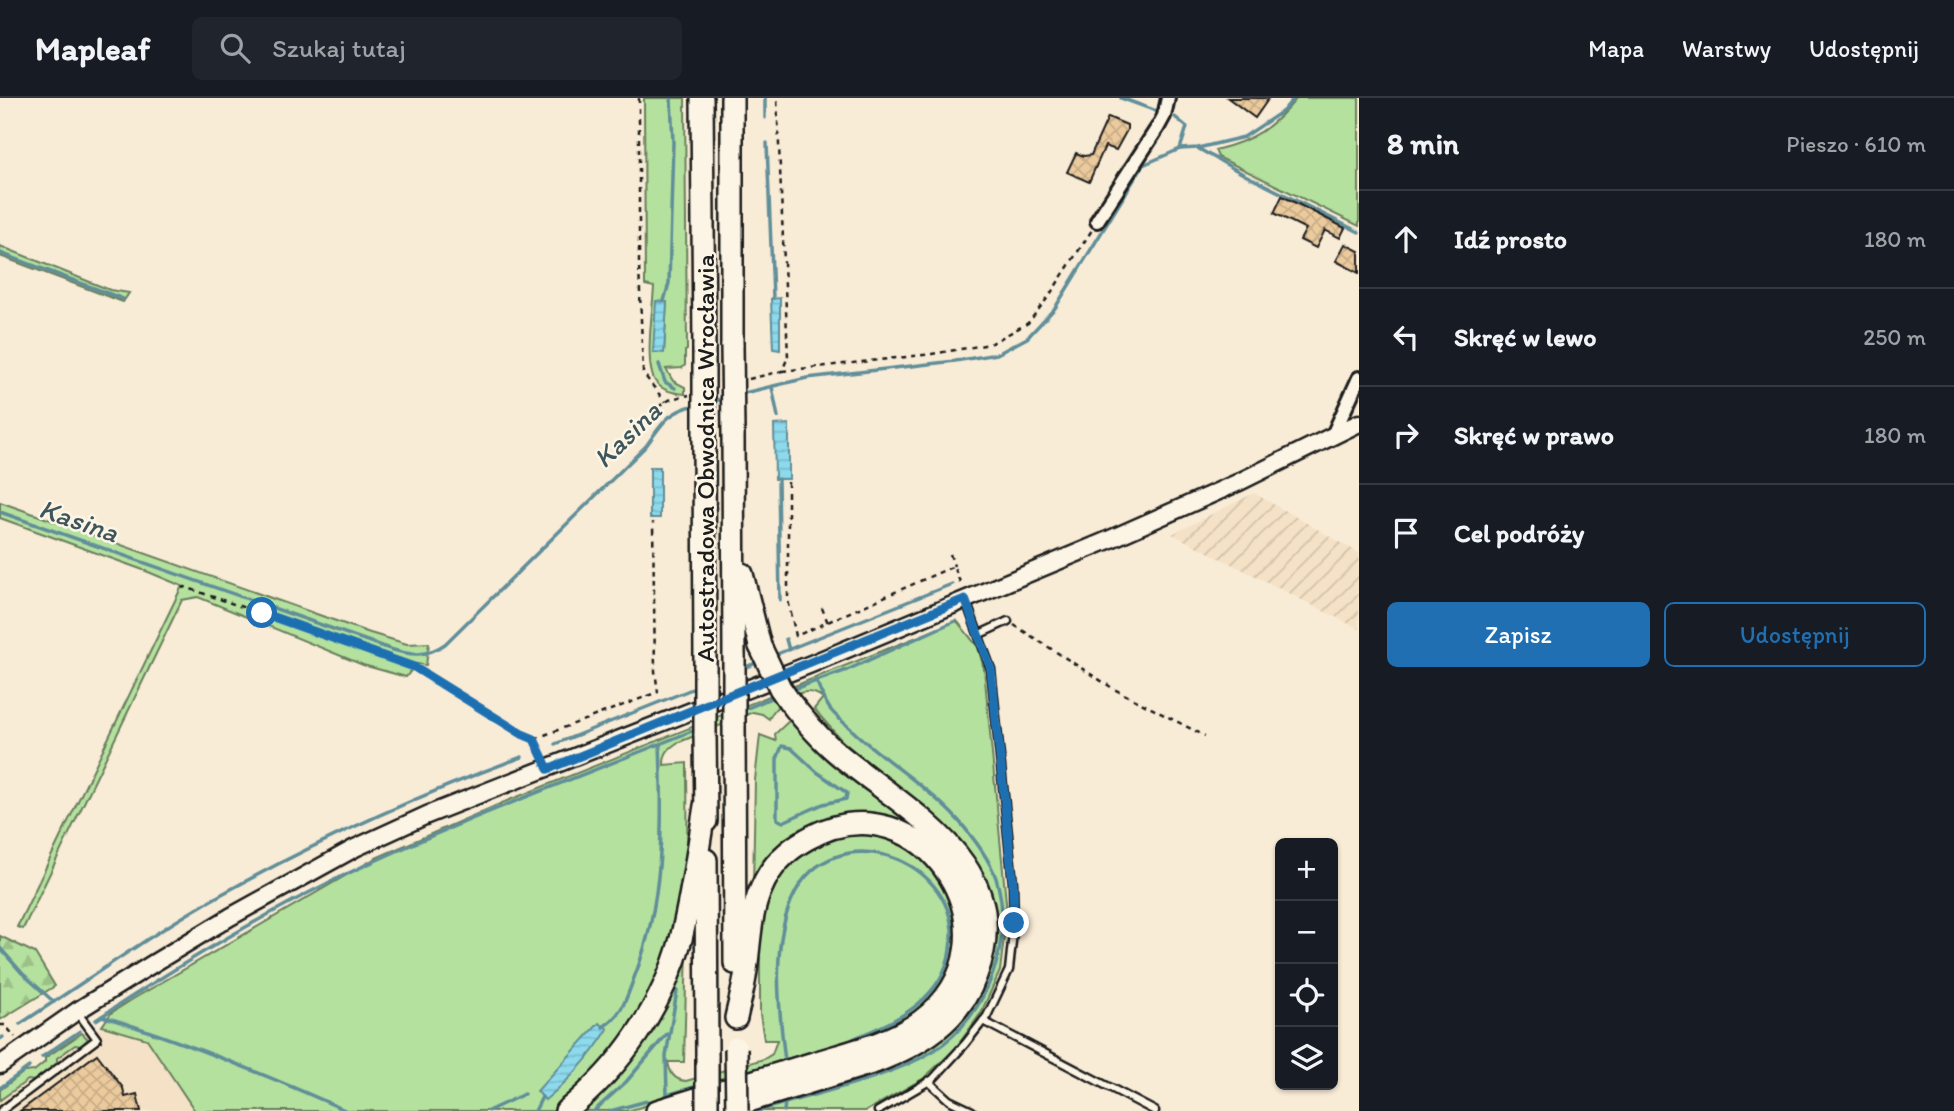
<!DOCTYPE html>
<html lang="pl">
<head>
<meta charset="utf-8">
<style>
  :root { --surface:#171b24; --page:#20242c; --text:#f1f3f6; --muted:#9ea1a6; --line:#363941; --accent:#1f6fb2 }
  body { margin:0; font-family:Itim,sans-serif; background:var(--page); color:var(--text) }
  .controls { position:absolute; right:21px; bottom:21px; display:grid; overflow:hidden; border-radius:10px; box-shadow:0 2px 5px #0004 }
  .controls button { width:63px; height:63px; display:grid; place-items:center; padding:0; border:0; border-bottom:2px solid var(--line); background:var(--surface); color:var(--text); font:35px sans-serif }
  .stop { position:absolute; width:21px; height:21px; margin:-16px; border:5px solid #1f6fb2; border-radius:50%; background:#fff }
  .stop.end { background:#1f6fb2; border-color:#fff; box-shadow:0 2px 7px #0008 }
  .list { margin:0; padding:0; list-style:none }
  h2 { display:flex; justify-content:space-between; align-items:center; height:91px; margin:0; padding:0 28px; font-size:30px }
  h2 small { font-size:23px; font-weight:400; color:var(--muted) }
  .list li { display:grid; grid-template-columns:46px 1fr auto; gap:21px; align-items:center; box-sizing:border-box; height:98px; padding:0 28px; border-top:2px solid var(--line) }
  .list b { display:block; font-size:26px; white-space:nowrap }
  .list em { font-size:23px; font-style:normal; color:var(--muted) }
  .actions { display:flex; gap:14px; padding:21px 28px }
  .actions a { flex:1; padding:16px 0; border:2px solid var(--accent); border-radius:10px; text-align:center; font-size:24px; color:var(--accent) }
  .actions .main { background:var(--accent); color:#fff }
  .icon { flex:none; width:38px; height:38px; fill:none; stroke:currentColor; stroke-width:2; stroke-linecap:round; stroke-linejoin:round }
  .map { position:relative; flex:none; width:1359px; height:1013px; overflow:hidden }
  header { display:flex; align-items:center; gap:42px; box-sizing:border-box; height:98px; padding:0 35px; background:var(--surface); border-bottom:2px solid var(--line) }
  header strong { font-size:33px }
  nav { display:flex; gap:38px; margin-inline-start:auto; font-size:24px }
  .search { width:490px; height:63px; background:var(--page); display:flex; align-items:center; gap:18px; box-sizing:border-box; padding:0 24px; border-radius:10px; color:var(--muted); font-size:26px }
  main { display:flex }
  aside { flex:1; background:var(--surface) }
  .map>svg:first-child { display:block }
</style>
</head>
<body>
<header>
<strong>Mapleaf</strong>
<div class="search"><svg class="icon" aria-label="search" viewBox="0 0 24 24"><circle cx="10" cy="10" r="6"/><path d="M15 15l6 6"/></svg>Szukaj tutaj</div>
<nav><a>Mapa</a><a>Warstwy</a><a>Udostępnij</a></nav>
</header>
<main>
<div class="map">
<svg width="1359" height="1013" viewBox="0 0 1359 1013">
  <defs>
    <pattern id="industrial-furrows" width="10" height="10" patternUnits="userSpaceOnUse" patternTransform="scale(1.75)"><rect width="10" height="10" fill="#f5e2c6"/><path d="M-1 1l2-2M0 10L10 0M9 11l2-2" fill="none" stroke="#d1c1aa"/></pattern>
    <pattern id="forest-firs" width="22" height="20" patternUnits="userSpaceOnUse" patternTransform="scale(1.75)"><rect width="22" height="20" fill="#b5e19e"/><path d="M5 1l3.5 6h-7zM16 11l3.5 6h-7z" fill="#9bc088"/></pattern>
    <pattern id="water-rules" width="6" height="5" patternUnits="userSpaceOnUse" patternTransform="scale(1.75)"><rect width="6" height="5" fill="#8ddaed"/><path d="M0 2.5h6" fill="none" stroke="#79bacb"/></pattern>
    <pattern id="building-cross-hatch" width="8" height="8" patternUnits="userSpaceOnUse" patternTransform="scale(1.75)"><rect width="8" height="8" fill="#ebca9d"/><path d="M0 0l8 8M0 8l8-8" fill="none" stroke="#c9ad87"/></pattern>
  </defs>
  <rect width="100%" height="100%" fill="#f9ecd7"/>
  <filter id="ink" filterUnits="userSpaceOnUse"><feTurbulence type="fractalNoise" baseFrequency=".0143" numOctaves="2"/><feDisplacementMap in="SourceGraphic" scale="14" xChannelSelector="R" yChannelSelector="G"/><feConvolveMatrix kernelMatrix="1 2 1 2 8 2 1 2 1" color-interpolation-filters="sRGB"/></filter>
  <g filter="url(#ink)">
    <path fill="#f5e2c6" d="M102 928 147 941 195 1013H0V1002L85 938Z"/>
    <path fill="url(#industrial-furrows)" d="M1254 395 1359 455V531L1172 436Z"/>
    <g fill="#b5e19e" stroke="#687e5d" stroke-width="2" fill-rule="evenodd">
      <path d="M644 0H685L687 252 685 253V267L682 270 666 271 673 283 685 289V296C674 295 662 293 655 283 644 265 653 210 654 189L645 187ZM667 204 664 254H653Z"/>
      <path d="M1297 0H1359V128L1218 59 1215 52C1253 43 1272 30 1297 0Z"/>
      <path d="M0 148 110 192 129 195 123 204 0 158Z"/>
      <path d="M0 404 370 535 407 546 429 545 426 567 416 566 406 579 363 567 198 499 182 502 23 831 17 829 182 488 146 473 0 420Z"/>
      <path d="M957 523 978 549 984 571 1007 815 1000 873 981 915 955 951 924 980 866 1013H754L759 1011V1007L914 958C961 933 967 906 990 862L900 696 903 692 843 644 814 611 823 600C805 585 777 602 769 621L762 616 753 614 677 645C668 651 664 655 664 667L687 665C687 704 689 743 684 782 674 871 627 960 554 1013H195L147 941 102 928 111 915 133 901 376 760 502 705Z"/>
      <path d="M792 620C810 642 830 661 853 678 892 708 938 733 963 777 976 801 980 826 976 853 963 948 847 972 770 992 748 998 719 1011 698 1013 690 1013 681 1013 672 1013 724 996 777 982 829 966 860 956 896 948 923 929 947 912 966 885 971 855 993 722 814 666 753 790L755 682 760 637 776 643 775 636Z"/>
      <path d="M845 736H876L913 750 949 791 958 844 947 879 922 910 903 923 880 934 792 964 628 1013H573L687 847 684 964H668C670 975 674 982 686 983L764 961 772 956 777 942H764L760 916V859L755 858C759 822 770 772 804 752 816 744 832 741 845 736Z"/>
      <path d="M82 935 88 941 81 948 75 947 57 960V966L34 983 28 982 0 1002V992L24 974 34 973 45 964V960Z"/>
    </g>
    <path fill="url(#forest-firs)" stroke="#687e5d" stroke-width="2" d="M0 838 35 855 55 888 0 922Z"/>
    <g fill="url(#water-rules)" stroke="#608e99" stroke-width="2">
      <path d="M780 200V252L773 251 771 201Z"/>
      <path d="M656 203 667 204 664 255 653 254Z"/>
      <path d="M789 326V381H775L774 327Z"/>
      <rect x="650" y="369" width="10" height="51"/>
      <path d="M599 925 608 931C591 958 571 981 545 1002L537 993Z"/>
    </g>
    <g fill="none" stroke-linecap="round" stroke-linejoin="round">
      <g stroke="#608e99" stroke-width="3.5">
        <path d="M765 0V20"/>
        <path d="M1121 0 1159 14"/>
        <path d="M1175 19 1187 29 1180 51"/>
        <path d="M767 45 773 200"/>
        <path d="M1199 51 1245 77 1359 134"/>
        <path d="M0 155 123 201"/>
        <path d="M664 203 669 185 673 44 671 0"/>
        <path d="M659 266 665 284 675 290"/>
        <path d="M772 289 778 319"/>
        <path d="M740 296 807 280 955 263 997 256 1027 240 1055 210 1143 67 1180 51 1198 50 1244 39 1283 13 1294 0"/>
        <path d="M710 304 726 300"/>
        <path d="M778 381 780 502"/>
        <path d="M0 414 390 551C412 558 426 559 445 546L646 348C663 325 666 315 695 307"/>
        <path d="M786 541 789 552"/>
        <path d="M772 558 952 486"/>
        <path d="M743 570 759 564"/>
        <path d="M791 592 847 572 955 523"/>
        <path d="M743 612 778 597"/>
        <path d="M555 646 697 589"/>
        <path d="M782 648 791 650 817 674 847 695 846 701 823 706 783 724 777 721V661Z"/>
        <path d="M0 850 22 875 54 904"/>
        <path d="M102 918C175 870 251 823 330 784 449 726 574 681 697 631"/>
        <path d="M96 922 102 918C185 944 267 977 347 1013"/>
        <path d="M20 926C87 883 152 835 222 796 318 743 419 697 522 659"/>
        <path d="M603 929C623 916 626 901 634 880 664 805 663 725 660 646"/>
        <path d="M0 941 3 939"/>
        <path d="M42 959 80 933"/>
        <path d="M785 963C779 912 770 843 795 795 833 722 944 755 952 831 953 837 950 846 950 852 947 873 935 892 918 906 899 922 876 931 853 941"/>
        <path d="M745 974 830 949"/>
        <path d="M0 990 29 969"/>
        <path d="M667 997 701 987"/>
        <path d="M663 999 667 997 666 958 677 893"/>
        <path d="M488 1013 524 996"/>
        <path d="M535 1013 542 999"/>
        <path d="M594 1013 626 984 667 936"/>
        <path d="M610 1013 647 1003"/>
        <path d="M758 1013C810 996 888 981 933 953 989 918 1015 841 996 780 989 760 972 738 958 722 927 688 886 664 853 633 846 626 836 619 830 611 824 603 820 591 816 582"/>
        <path d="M784 1013 785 1004"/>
      </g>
    </g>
    <g fill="url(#building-cross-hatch)" stroke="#1c1c1c" stroke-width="2">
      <path d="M1228 0H1269L1255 20Z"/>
      <path d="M1108 19 1127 27V32L1116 52 1105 48 1089 84 1067 74 1076 55 1084 58 1091 57Z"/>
      <path d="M1282 98 1345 130 1340 140 1325 132 1316 150 1300 142 1306 131 1274 115Z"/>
      <path d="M1345 146 1359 153V175L1336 163Z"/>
      <path d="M97 956 123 990 125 999 137 996 141 1013H20Z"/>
    </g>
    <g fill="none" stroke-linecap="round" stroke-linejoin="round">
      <defs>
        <g id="service">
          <path d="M980 536 1008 523"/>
          <path d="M983 923 1155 1013"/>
          <path d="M928 983 949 1002 972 1013"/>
          <path d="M1 1013 97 941 78 915"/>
          <path d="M878 1013 933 981 965 946 987 918 1009 872 1014 825 1013 785 991 571 966 503"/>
        </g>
        <g id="minor">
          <path d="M1097 123 1158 29 1164 18 1168 0"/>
          <path d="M1333 337 1359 280"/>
        </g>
        <path id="secondary" d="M0 967 77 913 154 865 230 819 355 750 427 717 811 566 1106 443 1237 385 1359 325"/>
        <g id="motorway">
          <path d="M702 0 704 250"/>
          <path d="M732 0V248"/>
          <path d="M733 336 734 559"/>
          <path d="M704 338 705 570"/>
          <path d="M742 476 760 548"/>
          <path d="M734 626 735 865"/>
          <path d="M705 636 706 723"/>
          <path d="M706 762 707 959"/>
          <path d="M566 1013C620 970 663 908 681 841 692 797 698 752 705 708"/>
          <path d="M657 1013C709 997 761 981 814 965 849 954 891 945 921 923 1030 842 923 674 807 741 787 752 770 769 761 791 749 818 750 849 745 879 743 892 739 906 736 920"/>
          <path d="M716 1013 875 964C919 947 959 924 976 877 1019 766 905 713 836 654 818 639 804 622 789 603"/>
        </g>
      </defs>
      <use href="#service" stroke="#1c1c1c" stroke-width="11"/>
      <use href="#minor" stroke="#1c1c1c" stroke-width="18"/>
      <use href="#secondary" stroke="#1c1c1c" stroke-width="21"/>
      <use href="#motorway" stroke="#1c1c1c" stroke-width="26"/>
      <g stroke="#1c1c1c" stroke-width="2.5" stroke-dasharray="5 5" stroke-linecap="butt">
        <path d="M639 0V167L643 275 665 304"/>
        <path d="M782 273 932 256 990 246 1028 225 1049 198 1092 132"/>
        <path d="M749 281 782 273 788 259 777 0"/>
        <path d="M629 333C656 329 649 314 665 304 671 300 682 299 689 297"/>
        <path d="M788 384V502L796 538 954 468 961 487"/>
        <path d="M950 456 954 468"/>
        <path d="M182 490 185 489 414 569 522 636 534 641"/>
        <path d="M822 510 828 525"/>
        <path d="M1014 527 1114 591 1205 638"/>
        <path d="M542 658 534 641 658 594 655 573 653 424"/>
        <path d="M0 927H5L15 939"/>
      </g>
      <use href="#service" stroke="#fcf5e5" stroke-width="6"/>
      <use href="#minor" stroke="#fcf5e5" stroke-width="12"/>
      <use href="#secondary" stroke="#fcf5e5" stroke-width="16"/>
      <use href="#motorway" stroke="#fcf5e5" stroke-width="21"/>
      <defs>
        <g id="motorway-bridge">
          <path d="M732 248 733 336"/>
          <path d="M704 250V338"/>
          <path d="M760 548 780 590 789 603"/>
          <path d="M734 559V626"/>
          <path d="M705 570V636"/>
          <path d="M736 950 737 1013"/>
          <path d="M707 959V1013"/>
        </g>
      </defs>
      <use href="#motorway-bridge" stroke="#1c1c1c" stroke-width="26" stroke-linecap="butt"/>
      <use href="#motorway-bridge" stroke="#fcf5e5" stroke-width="21"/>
    </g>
  </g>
  <g fill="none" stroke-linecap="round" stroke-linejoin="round" filter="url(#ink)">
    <path stroke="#1f6fb2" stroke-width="9" d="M262 515 414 569 522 636 534 641 548 671 965 501 991 571 1013 785 1014 825"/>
  </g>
  <g text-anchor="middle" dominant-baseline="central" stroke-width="5" stroke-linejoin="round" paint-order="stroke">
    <g font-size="26" fill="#1c1c1c" stroke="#fcf5e5">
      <text transform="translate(705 360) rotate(-90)">Autostradowa Obwodnica Wrocławia</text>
    </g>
    <g font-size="28" font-style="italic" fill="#3e555b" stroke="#fcf5e5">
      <text transform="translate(627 336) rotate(-44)">Kasina</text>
      <text transform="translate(79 422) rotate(19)">Kasina</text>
    </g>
  </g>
</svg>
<div class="controls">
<button>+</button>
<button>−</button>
<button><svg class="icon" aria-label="locate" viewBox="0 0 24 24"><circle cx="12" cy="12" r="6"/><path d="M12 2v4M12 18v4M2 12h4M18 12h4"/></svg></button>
<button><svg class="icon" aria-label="layers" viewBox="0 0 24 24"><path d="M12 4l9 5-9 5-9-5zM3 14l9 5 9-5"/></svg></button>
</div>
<div class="stop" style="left:262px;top:515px"></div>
<div class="stop end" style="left:1014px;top:825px"></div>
</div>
<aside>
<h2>8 min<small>Pieszo · 610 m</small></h2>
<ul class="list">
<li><svg class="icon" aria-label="ahead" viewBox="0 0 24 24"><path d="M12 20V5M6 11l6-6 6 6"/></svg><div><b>Idź prosto</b></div><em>180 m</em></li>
<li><svg class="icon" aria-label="left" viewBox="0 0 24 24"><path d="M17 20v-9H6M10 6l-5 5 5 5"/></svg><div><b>Skręć w lewo</b></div><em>250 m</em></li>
<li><svg class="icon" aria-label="right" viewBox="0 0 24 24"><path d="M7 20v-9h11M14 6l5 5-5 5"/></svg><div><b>Skręć w prawo</b></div><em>180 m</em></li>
<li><svg class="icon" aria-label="arrive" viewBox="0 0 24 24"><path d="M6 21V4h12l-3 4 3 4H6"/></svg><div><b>Cel podróży</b></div></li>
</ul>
<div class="actions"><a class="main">Zapisz</a><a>Udostępnij</a></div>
</aside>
</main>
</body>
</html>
